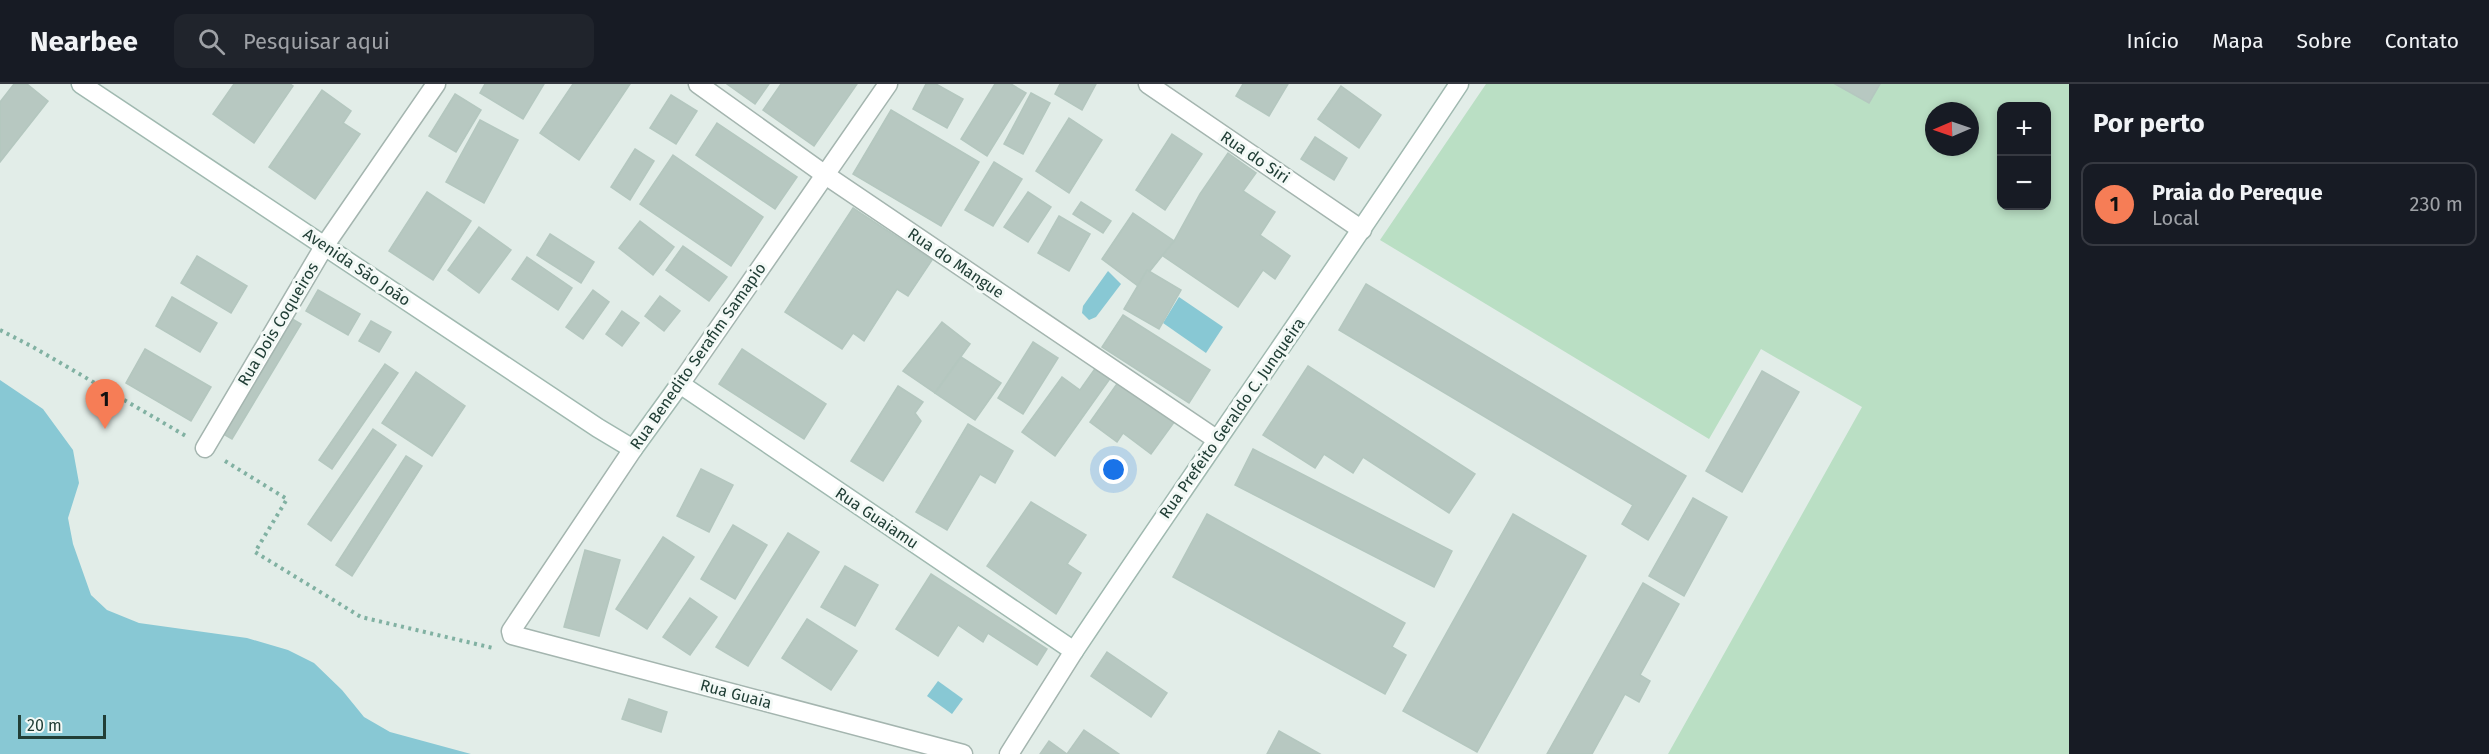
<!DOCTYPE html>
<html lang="pt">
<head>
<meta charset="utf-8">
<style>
  :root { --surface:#171b24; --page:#20242c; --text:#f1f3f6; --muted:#9ea1a6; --line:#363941; --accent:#f67d56 }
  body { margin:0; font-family:"Fira Sans",sans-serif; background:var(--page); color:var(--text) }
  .controls { position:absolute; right:18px; top:18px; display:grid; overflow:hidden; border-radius:12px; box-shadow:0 3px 9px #0003 }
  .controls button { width:54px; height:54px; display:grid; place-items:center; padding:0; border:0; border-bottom:2px solid var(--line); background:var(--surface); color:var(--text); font:30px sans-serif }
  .compass { position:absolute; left:1925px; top:18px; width:54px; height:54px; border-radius:50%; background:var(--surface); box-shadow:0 3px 9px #0003; rotate:268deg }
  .scale { position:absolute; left:18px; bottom:15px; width:88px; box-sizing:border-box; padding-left:6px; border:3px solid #213e36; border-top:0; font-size:16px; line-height:21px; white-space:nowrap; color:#213e36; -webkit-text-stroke:4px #f3f9f6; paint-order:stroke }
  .you { position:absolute; left:1114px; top:386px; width:21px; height:21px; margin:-15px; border:4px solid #fff; border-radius:50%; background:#1a73e8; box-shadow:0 0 0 9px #1a73e833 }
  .badge { display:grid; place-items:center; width:39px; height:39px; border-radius:50%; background:var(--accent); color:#111; font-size:20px; font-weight:700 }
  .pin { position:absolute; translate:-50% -50px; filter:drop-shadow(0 2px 3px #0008) }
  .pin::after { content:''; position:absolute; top:32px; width:21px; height:18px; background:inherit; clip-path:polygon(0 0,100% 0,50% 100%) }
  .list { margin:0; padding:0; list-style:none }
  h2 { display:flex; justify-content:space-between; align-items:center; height:78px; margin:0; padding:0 24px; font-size:26px }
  h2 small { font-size:20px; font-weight:400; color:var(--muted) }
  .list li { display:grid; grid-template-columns:39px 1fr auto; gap:18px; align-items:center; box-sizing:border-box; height:84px; margin:0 12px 12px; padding:0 12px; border:2px solid var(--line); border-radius:12px }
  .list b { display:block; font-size:22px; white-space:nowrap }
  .list p { margin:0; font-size:20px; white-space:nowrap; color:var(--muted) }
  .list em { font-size:20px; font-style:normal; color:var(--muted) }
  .icon { flex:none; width:33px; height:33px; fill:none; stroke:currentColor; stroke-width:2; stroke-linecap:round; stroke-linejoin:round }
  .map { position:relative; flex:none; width:2069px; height:670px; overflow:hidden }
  header { display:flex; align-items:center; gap:36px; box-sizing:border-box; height:84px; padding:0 30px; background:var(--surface); border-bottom:2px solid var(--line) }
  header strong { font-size:28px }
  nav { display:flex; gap:33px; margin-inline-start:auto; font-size:21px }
  .search { width:420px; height:54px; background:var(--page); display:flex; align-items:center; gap:15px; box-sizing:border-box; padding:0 21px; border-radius:12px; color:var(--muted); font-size:22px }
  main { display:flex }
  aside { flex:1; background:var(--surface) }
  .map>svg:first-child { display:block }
</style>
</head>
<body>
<header>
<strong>Nearbee</strong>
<div class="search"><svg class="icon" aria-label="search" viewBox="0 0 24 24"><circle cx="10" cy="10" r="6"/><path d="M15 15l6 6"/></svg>Pesquisar aqui</div>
<nav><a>Início</a><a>Mapa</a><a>Sobre</a><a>Contato</a></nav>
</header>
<main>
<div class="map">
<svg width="2069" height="670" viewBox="0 0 2069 670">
  <rect width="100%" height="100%" fill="#e2ede8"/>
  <path fill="#badfc4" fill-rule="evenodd" d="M1486 0H2069V670H1668L1862 323 1761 265 1709 355 1380 156ZM2002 22H2046V122H2002ZM1934 27H1970V63H1934Z"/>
  <g fill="#88c8d4">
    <path d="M1108 187 1121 200 1096 233 1089 236 1082 229 1083 222Z"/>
    <path d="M1179 213 1223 243 1206 269 1163 239Z"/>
    <path d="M0 296 43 325 73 366 79 399 68 434 73 460 91 511 107 526 139 539 247 554 288 566 314 579 342 606 364 633 390 648 471 670H0Z"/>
    <path d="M938 597 963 615 952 630 927 612Z"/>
  </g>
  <g fill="#b7c8c1" stroke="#b4c7bf" stroke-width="1.5">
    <path d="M14 0H27L48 17 0 78V18Z"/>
    <path d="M234 0H290L293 2 254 59 213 30Z"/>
    <path d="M485 0H544L523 35 480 9Z"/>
    <path d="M573 0H630L579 76 540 49Z"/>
    <path d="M727 0H769L755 20Z"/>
    <path d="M781 0H857L814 62 763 26Z"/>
    <path d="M926 0H936L963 15 947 44 913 25Z"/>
    <path d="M995 0H1011L1026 9 987 72 961 55Z"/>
    <path d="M1060 0H1096L1082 26 1055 10Z"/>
    <path d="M1243 0H1288L1269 32 1236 12Z"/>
    <path d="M1835 0H1880L1869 19Z"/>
    <path d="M1341 2 1381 31 1359 64 1318 35Z"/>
    <path d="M322 6 351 27 343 39 360 50 315 115 269 83Z"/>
    <path d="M1031 9 1050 19 1023 70 1004 60Z"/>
    <path d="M455 10 481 26 456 68 429 52Z"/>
    <path d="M671 11 697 27 676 60 650 44Z"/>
    <path d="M891 26 979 78 941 142 853 90Z"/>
    <path d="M1069 34 1102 56 1069 109 1036 87Z"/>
    <path d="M480 36 518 56 484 119 446 98Z"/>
    <path d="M717 39 797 93 775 125 696 71Z"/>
    <path d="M1172 50 1202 70 1165 126 1136 106Z"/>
    <path d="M1315 53 1347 74 1334 96 1301 75Z"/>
    <path d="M635 65 654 77 630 116 611 103Z"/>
    <path d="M1228 69 1256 89 1243 107 1275 128 1260 151 1290 172 1275 195 1263 186 1238 223 1160 170 1174 157 1200 110Z"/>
    <path d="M673 71 763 133 731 182 640 120Z"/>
    <path d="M994 78 1022 95 993 142 965 126Z"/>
    <path d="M427 108 471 137 433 196 389 167Z"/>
    <path d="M1028 108 1051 123 1028 158 1004 143Z"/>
    <path d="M1081 118 1111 137 1103 149 1073 130Z"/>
    <path d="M853 124 932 176 908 212 897 205 864 257 853 249 842 265 785 228Z"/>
    <path d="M1133 129 1174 157 1138 202 1102 175Z"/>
    <path d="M1059 132 1090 150 1069 187 1038 169Z"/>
    <path d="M640 137 674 163 653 191 619 164Z"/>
    <path d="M479 143 511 166 479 209 448 186Z"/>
    <path d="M550 150 594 178 581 199 537 171Z"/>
    <path d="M683 162 727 193 709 217 666 186Z"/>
    <path d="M197 172 247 202 231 229 181 199Z"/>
    <path d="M527 173 572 204 558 226 512 195Z"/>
    <path d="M1147 186 1181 206 1159 245 1124 225Z"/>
    <path d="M1366 200 1686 392 1648 456 1622 440 1633 421 1339 246Z"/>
    <path d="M318 206 360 230 348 251 306 227Z"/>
    <path d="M593 206 609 218 583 255 566 243Z"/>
    <path d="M660 212 680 227 664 247 645 232Z"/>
    <path d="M172 213 217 239 200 268 156 242Z"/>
    <path d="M622 227 639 239 622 262 606 250Z"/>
    <path d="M1123 231 1210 286 1189 319 1102 263Z"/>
    <path d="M287 232 301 240 232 355 218 347Z"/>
    <path d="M371 237 391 248 379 268 359 257Z"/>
    <path d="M942 238 970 260 935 309 903 287Z"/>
    <path d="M1033 258 1058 274 1023 330 998 314Z"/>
    <path d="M145 265 211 303 191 337 126 299Z"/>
    <path d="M742 265 826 320 804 355 719 300Z"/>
    <path d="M961 273 1001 299 975 336 935 309Z"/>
    <path d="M1099 279 1114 289 1055 372 1022 348 1062 293 1080 306Z"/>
    <path d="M385 280 398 289 332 385 319 376Z"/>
    <path d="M1308 282 1475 390 1449 429 1363 373 1353 389 1324 370 1315 384 1263 351Z"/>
    <path d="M1762 287 1799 308 1742 408 1706 387Z"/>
    <path d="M416 288 465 322 432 372 382 339Z"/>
    <path d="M1119 297 1175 337 1151 370 1123 349 1117 358 1090 338Z"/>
    <path d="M898 302 923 318 915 329 921 337 883 397 851 377Z"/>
    <path d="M968 340 1013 367 995 399 980 390 947 446 916 428Z"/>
    <path d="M373 345 396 361 331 457 308 440Z"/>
    <path d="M1253 365 1452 467 1434 503 1235 401Z"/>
    <path d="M406 372 422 382 352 492 336 481Z"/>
    <path d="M701 385 733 401 709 448 677 432Z"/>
    <path d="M1693 414 1727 433 1684 512 1649 492Z"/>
    <path d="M1031 418 1086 451 1067 480 1081 489 1056 530 987 482Z"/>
    <path d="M1207 430 1405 539 1392 563 1406 571 1385 610 1173 493Z"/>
    <path d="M1513 430 1586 472 1477 668 1403 627Z"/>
    <path d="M733 441 767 461 735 515 701 495Z"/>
    <path d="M788 449 819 468 748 582 716 563Z"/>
    <path d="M663 453 694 473 647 545 616 525Z"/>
    <path d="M585 466 620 476 599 552 564 543Z"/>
    <path d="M845 482 878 501 855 542 821 523Z"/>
    <path d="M931 490 1047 565 1037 581 988 549 983 558 958 541 938 572 896 545Z"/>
    <path d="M1643 499 1679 520 1640 591 1650 597 1639 618 1625 610 1592 670H1547Z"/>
    <path d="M690 514 717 533 690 571 663 553Z"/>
    <path d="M807 535 857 567 831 606 782 574Z"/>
    <path d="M1107 568 1167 609 1151 633 1091 592Z"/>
    <path d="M629 615 667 628 661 648 622 635Z"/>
    <path d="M1084 646 1119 670H1040L1049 657 1067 670Z"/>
    <path d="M1279 647 1320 670H1267Z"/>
  </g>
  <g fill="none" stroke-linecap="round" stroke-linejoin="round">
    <defs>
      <g id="street">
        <path d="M698 0 824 90 1216 355"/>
        <path d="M1148 0 1362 146"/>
        <path d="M680 300 888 0"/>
        <path d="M205 364 325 161 436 0"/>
        <path d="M633 365 511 547 512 551 963 670"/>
        <path d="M1009 670 1074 567"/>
      </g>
      <path id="secondary" d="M81 0 598 344 633 365 680 300 1074 567C1201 377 1333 190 1459 0"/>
    </defs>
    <use href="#street" stroke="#a4b5af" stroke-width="21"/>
    <use href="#secondary" stroke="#a0b9b0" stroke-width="21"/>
    <g stroke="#81b1a2" stroke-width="4" stroke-dasharray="3 4.5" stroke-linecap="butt">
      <path d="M0 246 33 263 186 352"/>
      <path d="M225 377 287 415 255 468 361 533 493 564"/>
    </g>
    <use href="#street" stroke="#fff" stroke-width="18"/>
    <use href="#secondary" stroke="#fff" stroke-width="18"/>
  </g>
  <g text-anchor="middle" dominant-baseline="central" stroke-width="6" stroke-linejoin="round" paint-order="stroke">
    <g font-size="16" fill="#213e36" stroke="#f3f9f6">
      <text transform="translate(1255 73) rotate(34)">Rua do Siri</text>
      <text transform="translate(956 179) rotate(34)">Rua do Mangue</text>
      <text transform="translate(357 183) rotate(34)">Avenida São João</text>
      <text transform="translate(278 240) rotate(-59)">Rua Dois Coqueiros</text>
      <text transform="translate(698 272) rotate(-55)">Rua Benedito Serafim Samapio</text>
      <text transform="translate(1232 334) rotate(-55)">Rua Prefeito Geraldo C. Junqueira</text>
      <text transform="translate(877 434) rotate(34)">Rua Guaiamu</text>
      <text transform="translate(736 610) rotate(15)">Rua Guaia</text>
    </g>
  </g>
</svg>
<div class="controls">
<button>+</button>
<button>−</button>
</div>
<svg class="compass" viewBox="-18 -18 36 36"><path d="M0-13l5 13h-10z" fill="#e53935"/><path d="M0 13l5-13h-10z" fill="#9ea1a6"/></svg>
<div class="scale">20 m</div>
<div class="you"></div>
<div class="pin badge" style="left:105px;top:345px">1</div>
</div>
<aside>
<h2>Por perto<small></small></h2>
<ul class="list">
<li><span class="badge">1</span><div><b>Praia do Pereque</b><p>Local</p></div><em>230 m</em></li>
</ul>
</aside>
</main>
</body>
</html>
